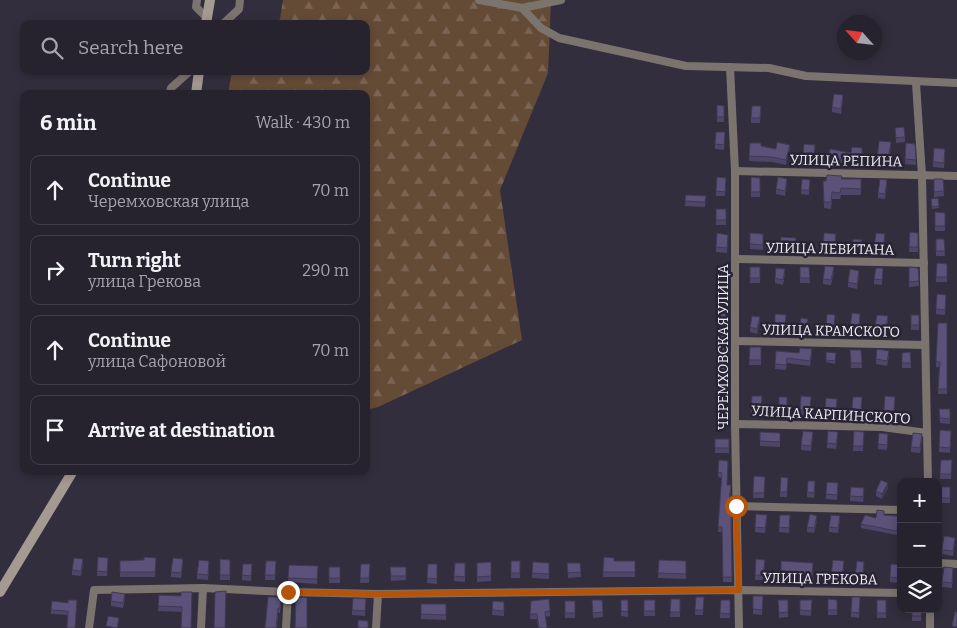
<!DOCTYPE html>
<html lang="en">
<head>
<meta charset="utf-8">
<style>
  :root { --surface:#26222e; --page:#322f3a; --text:#f1f3f6; --muted:#a4a4aa; --line:#423f4a }
  body { margin:0; font-family:Bitter,serif; background:var(--page); color:var(--text) }
  .controls { position:absolute; right:15px; bottom:15px; display:grid; overflow:hidden; border-radius:10px; box-shadow:0 2px 8px #0003 }
  .controls button { width:45px; height:45px; display:grid; place-items:center; padding:0; border:0; border-bottom:1px solid var(--line); background:var(--surface); color:var(--text); font:25px sans-serif }
  .compass { position:absolute; left:837px; top:15px; width:45px; height:45px; border-radius:50%; background:var(--surface); box-shadow:0 2px 8px #0003; rotate:297deg }
  .stop { position:absolute; width:15px; height:15px; margin:-11px; border:4px solid #b45309; border-radius:50%; background:#fff }
  .stop.end { background:#b45309; border-color:#fff; box-shadow:0 1px 5px #0008 }
  .list { margin:0; padding:0; list-style:none }
  h2 { display:flex; justify-content:space-between; align-items:center; height:65px; margin:0; padding:0 20px; font-size:21px }
  h2 small { font-size:16px; font-weight:400; color:var(--muted) }
  .list li { display:grid; grid-template-columns:32px 1fr auto; gap:15px; align-items:center; box-sizing:border-box; height:70px; margin:0 10px 10px; padding:0 10px; border:1px solid var(--line); border-radius:10px }
  .list b { display:block; font-size:19px; white-space:nowrap }
  .list p { margin:0; font-size:16px; white-space:nowrap; color:var(--muted) }
  .list em { font-size:16px; font-style:normal; color:var(--muted) }
  .icon { flex:none; width:28px; height:28px; fill:none; stroke:currentColor; stroke-width:2; stroke-linecap:round; stroke-linejoin:round }
  .map { position:relative; flex:none; width:957px; height:628px; overflow:hidden }
  .search { position:absolute; background:var(--surface); box-shadow:0 2px 8px #0003; left:20px; top:20px; width:350px; height:55px; display:flex; align-items:center; gap:12px; box-sizing:border-box; padding:0 18px; border-radius:10px; color:var(--muted); font-size:19px }
  .panel { position:absolute; background:var(--surface); box-shadow:0 2px 8px #0003; left:20px; top:90px; width:350px; height:385px; border-radius:10px }
  .map>svg:first-child { display:block }
</style>
</head>
<body>
<div class="map">
<svg width="957" height="628" viewBox="0 0 957 628">
  <defs>
    <pattern id="forest-firs" width="22" height="20" patternUnits="userSpaceOnUse" patternTransform="scale(1.25)"><rect width="22" height="20" fill="#644b36"/><path d="M5 1l3.5 6h-7zM16 11l3.5 6h-7z" fill="#7a6554"/></pattern>
  </defs>
  <rect width="100%" height="100%" fill="#322e3d"/>
  <path fill="url(#forest-firs)" d="M283 0H551L548 73 500 190 522 340 378 407 366 410V94H228L232 71H366V24H273L280 19Z"/>
  <g fill="none" stroke-linecap="round" stroke-linejoin="round">
    <g stroke="#7b746e" stroke-width="8">
      <path d="M197 0 196 7 207 18"/>
      <path d="M479 0 522 8 561 0"/>
      <path d="M522 8 541 28 559 38 686 66 769 68 806 76 957 83"/>
      <path d="M223 24 239 9 240 0"/>
      <path d="M730 67 735 171V424L739 628"/>
      <path d="M916 83 922 176 928 482"/>
      <path d="M170 94 171 88 190 71"/>
      <path d="M735 171 957 176"/>
      <path d="M736 259 924 263"/>
      <path d="M736 341 925 345"/>
      <path d="M735 424 882 427 927 433"/>
      <path d="M736 506 901 510"/>
      <path d="M938 563 957 564"/>
      <path d="M203 588 288 592 286 628"/>
      <path d="M288 592 378 594 376 628"/>
      <path d="M378 594 739 590 901 593"/>
      <path d="M930 609V628"/>
      <path d="M89 628 94 590 203 588 201 628"/>
    </g>
    <g stroke="#a59a91" stroke-width="10">
      <path d="M206 24 210 0"/>
      <path d="M196 94 199 71"/>
      <path d="M0 592 73 471"/>
    </g>
  </g>
  <g fill="#4e4668">
    <path d="M843 100 841 114 832 112V107Z"/>
    <path d="M717 105 724 106V122H717Z"/>
    <path d="M761 106 760 123H751V118Z"/>
    <path d="M895 128 905 137V142L896 143Z"/>
    <path d="M725 137 724 150 715 149V144Z"/>
    <path d="M750 143 776 149 790 150 786 165 772 162 749 161Z"/>
    <path d="M906 143 915 144 916 165 905 164Z"/>
    <path d="M804 144 815 145 814 164 803 163Z"/>
    <path d="M891 147 888 165 877 164V159Z"/>
    <path d="M862 148V164L841 163 840 167 828 164V159L851 153Z"/>
    <path d="M945 154 944 168 933 167V162Z"/>
    <path d="M751 177 760 178V197H751Z"/>
    <path d="M802 179 810 180 809 195 801 194Z"/>
    <path d="M841 179H861V195H841L840 199H832L831 209 824 208 823 181Z"/>
    <path d="M934 179H943L944 196 934 197Z"/>
    <path d="M726 183 725 196H716V191Z"/>
    <path d="M787 184 785 196 776 194V189Z"/>
    <path d="M887 185 885 199 878 198V193Z"/>
    <path d="M686 195 706 196 705 207 685 206Z"/>
    <path d="M938 198 939 208 932 209 931 199Z"/>
    <rect x="716" y="209" width="10" height="16"/>
    <path d="M935 212 945 213V231H935Z"/>
    <path d="M910 232 918 233V252H909Z"/>
    <path d="M750 233 763 234V250L750 249Z"/>
    <path d="M781 237 796 238 795 255 780 254Z"/>
    <path d="M836 239 834 254 823 253V248Z"/>
    <path d="M853 239 862 240 861 251 853 250Z"/>
    <path d="M885 239 883 253 874 252V247Z"/>
    <path d="M936 239H944L945 256H936Z"/>
    <path d="M728 240 727 253 716 252V247Z"/>
    <path d="M937 263 947 264V282H936Z"/>
    <rect x="750" y="267" width="10" height="16"/>
    <path d="M800 267H809L810 283H800Z"/>
    <path d="M909 267 918 268 919 286 909 287Z"/>
    <path d="M834 272 831 285 823 284V279Z"/>
    <path d="M883 273 882 285 874 284V279Z"/>
    <path d="M785 274 783 285 775 283V278Z"/>
    <path d="M859 276 857 289 848 287V282Z"/>
    <path d="M718 282 728 288 725 307H727V323H717Z"/>
    <path d="M946 300 945 315 936 314V309Z"/>
    <path d="M775 314 786 315 785 331 775 330Z"/>
    <rect x="911" y="315" width="8" height="15"/>
    <path d="M860 319 859 333 850 331V327Z"/>
    <path d="M835 320 834 333 826 332V327Z"/>
    <path d="M808 321 806 331 799 330V328Z"/>
    <path d="M888 321 886 332 875 331V326Z"/>
    <path d="M760 322 757 334 750 332V327Z"/>
    <path d="M947 323V394H938L939 367H936V362Z"/>
    <path d="M719 335 729 346V351L720 352Z"/>
    <path d="M750 347H761V365H749Z"/>
    <path d="M850 350H861L862 368H851Z"/>
    <path d="M776 351 812 354 810 366 787 363 786 370 775 369Z"/>
    <path d="M826 352 836 356 835 364 826 362Z"/>
    <path d="M910 352 911 368H902V353Z"/>
    <path d="M889 356 887 366 876 364V359Z"/>
    <rect x="719" y="359" width="9" height="18"/>
    <path d="M719 385H728V400L720 401Z"/>
    <path d="M762 396 761 415 751 414V409Z"/>
    <path d="M801 396 811 397 810 416 800 415Z"/>
    <rect x="779" y="397" width="8" height="18"/>
    <path d="M853 397H862L861 415H852Z"/>
    <path d="M895 402 894 416 884 415V410Z"/>
    <path d="M837 404 836 415 825 414V409Z"/>
    <path d="M939 409H950V424L940 423Z"/>
    <path d="M718 411 727 417 726 429 717 428Z"/>
    <path d="M854 431 864 432 863 451H853Z"/>
    <path d="M951 431 950 453 939 452V447Z"/>
    <path d="M760 432 780 433V447L760 446Z"/>
    <path d="M813 437 811 451 801 450V445Z"/>
    <path d="M838 437 836 449 827 448V443Z"/>
    <rect x="715" y="439" width="14" height="14"/>
    <path d="M888 439 887 450 878 449V444Z"/>
    <path d="M922 439 920 453 911 452V447Z"/>
    <path d="M719 460 727 485 731 490 728 510H731L732 582H723L722 532H718L722 478 718 477Z"/>
    <path d="M941 460H952L951 479H940Z"/>
    <path d="M754 476 765 477 764 498H753Z"/>
    <path d="M788 483 787 497H780V492Z"/>
    <path d="M815 486 814 498 807 497V492Z"/>
    <path d="M941 487H950V503H940Z"/>
    <path d="M838 488 837 500 826 499V494Z"/>
    <path d="M888 488 882 499 876 496V491Z"/>
    <path d="M864 493 863 502 850 501V496Z"/>
    <path d="M884 515 898 521 897 535 861 528V524Z"/>
    <path d="M767 520 765 533 755 532V527Z"/>
    <path d="M790 520 789 533 779 532V527Z"/>
    <path d="M817 521 814 533 807 532V527Z"/>
    <path d="M840 521 838 533 829 532V527Z"/>
    <path d="M955 543 953 556 942 554V550Z"/>
    <path d="M98 557 108 558 107 576H97Z"/>
    <path d="M604 557 614 561H635V577H603Z"/>
    <path d="M156 558 155 577H120V561L144 560Z"/>
    <path d="M220 559 230 560V580H220Z"/>
    <path d="M659 560 686 561V579L658 578Z"/>
    <path d="M266 561H276L275 580H265Z"/>
    <rect x="511" y="561" width="9" height="17"/>
    <path d="M781 561 813 563 812 583 781 581Z"/>
    <path d="M491 562V581L477 582V563Z"/>
    <path d="M533 562 549 563V579L532 578Z"/>
    <path d="M455 563H465V582L454 581Z"/>
    <path d="M567 563H580L581 577 568 578Z"/>
    <path d="M83 564 81 576 72 575V570Z"/>
    <path d="M183 564 181 578 171 577V572Z"/>
    <path d="M243 564H252L251 581 242 580Z"/>
    <path d="M361 564H370L369 583H360Z"/>
    <path d="M428 564H437V584L427 583Z"/>
    <path d="M765 564 763 580H755V575Z"/>
    <path d="M891 564 901 565V583L890 582Z"/>
    <path d="M289 565 318 571 317 584 288 582Z"/>
    <path d="M209 566 208 580 197 579V574Z"/>
    <path d="M844 566 842 582 831 581V576Z"/>
    <rect x="329" y="567" width="11" height="16"/>
    <path d="M390 567H406V580L391 581Z"/>
    <path d="M864 567 863 581 855 580V575Z"/>
    <path d="M953 573 952 588 942 587V582Z"/>
    <path d="M192 592 182 612 158 611 159 595 181 596Z"/>
    <path d="M753 596H763L762 615 753 614Z"/>
    <path d="M281 597 280 613H278L277 628H265Z"/>
    <path d="M696 597H704L703 615H695Z"/>
    <path d="M125 599 123 608 111 606V601Z"/>
    <path d="M671 599H680V617H670Z"/>
    <path d="M828 599 837 600V615H828Z"/>
    <path d="M592 600H602L603 617 593 618Z"/>
    <path d="M621 600H628V617L621 616Z"/>
    <rect x="644" y="600" width="11" height="16"/>
    <path d="M721 600H730V618H720Z"/>
    <path d="M778 600H788V617L779 618Z"/>
    <path d="M800 600H812L811 616 800 615Z"/>
    <rect x="877" y="600" width="9" height="18"/>
    <path d="M493 601 504 602V616L492 615Z"/>
    <path d="M531 601 550 611V616L545 617 547 628H538L537 619H530Z"/>
    <rect x="565" y="601" width="10" height="17"/>
    <path d="M860 602 859 618 851 617V612Z"/>
    <path d="M68 603V615L51 614V610Z"/>
    <path d="M366 604 365 616 352 615V610Z"/>
    <path d="M421 604H446V620L421 619Z"/>
    <path d="M912 609H922L921 621H912Z"/>
  </g>
  <g fill="#403955">
    <path d="M790 145V150L786 165V160Z"/>
    <path d="M760 317V322L757 334V329Z"/>
    <path d="M888 483V488L882 499V494Z"/>
  </g>
  <g fill="#5b5179" stroke="#403955">
    <path d="M834 94 843 95 841 109 832 107Z"/>
    <path d="M717 105 724 106V117H717Z"/>
    <path d="M752 106H761L760 118H751Z"/>
    <path d="M904 127 905 137 896 138 895 128Z"/>
    <path d="M716 132H725L724 145 715 144Z"/>
    <path d="M879 141 891 142 888 160 877 159Z"/>
    <path d="M777 142 790 145 786 160 772 157 749 156 750 143H761V146L776 149Z"/>
    <path d="M906 143 915 144 916 160 905 159Z"/>
    <path d="M804 144 815 145 814 159 803 158Z"/>
    <path d="M852 147 862 148V159L841 158 840 162 828 159 830 149 851 153Z"/>
    <path d="M934 148 945 149 944 163 933 162Z"/>
    <path d="M827 175 842 176 841 179H861V189L841 188 840 193 832 192 831 202H824L823 181H826Z"/>
    <path d="M717 177 726 178 725 192 716 191Z"/>
    <path d="M751 177 760 178V192H751Z"/>
    <path d="M778 177 787 179 785 191 776 189Z"/>
    <path d="M802 179 810 180 809 190H801Z"/>
    <path d="M880 179 887 180 885 194 878 193Z"/>
    <path d="M934 179H943L944 191 934 192Z"/>
    <path d="M686 195 706 196 705 202 685 201Z"/>
    <path d="M938 198 939 206 932 207 931 199Z"/>
    <rect x="716" y="209" width="10" height="11"/>
    <path d="M935 212 945 213V226H935Z"/>
    <path d="M910 232 918 233V247H909Z"/>
    <path d="M717 233 728 235 727 248 716 247Z"/>
    <path d="M750 233 763 234V245L750 244Z"/>
    <path d="M824 233 836 234 834 249 823 248Z"/>
    <path d="M876 233 885 234 883 248 874 247Z"/>
    <path d="M781 237 796 238 795 250 780 249Z"/>
    <path d="M853 239 862 240 861 248H853Z"/>
    <path d="M936 239H944L945 251H936Z"/>
    <path d="M937 263 947 264V277H936Z"/>
    <path d="M825 266 834 267 831 280 823 279Z"/>
    <rect x="750" y="267" width="10" height="11"/>
    <path d="M800 267H809L810 278H800Z"/>
    <path d="M909 267 918 268 919 281 909 282Z"/>
    <path d="M776 268 785 269 783 280 775 278Z"/>
    <path d="M876 268H883L882 280 874 279Z"/>
    <path d="M850 269 859 271 857 284 848 282Z"/>
    <path d="M718 282 728 283 725 307H727V318H717Z"/>
    <path d="M937 294 946 295 945 310 936 309Z"/>
    <path d="M852 313 860 314 859 328 850 327Z"/>
    <path d="M775 314 786 315 785 326 775 325Z"/>
    <path d="M827 314 835 315 834 328 826 327Z"/>
    <path d="M877 315 888 316 886 327 875 326Z"/>
    <rect x="911" y="315" width="8" height="10"/>
    <path d="M752 316 760 317 757 329 750 327Z"/>
    <path d="M801 318 808 319 806 329 799 328Z"/>
    <path d="M938 323H947V389H938L940 362H936Z"/>
    <path d="M728 334 729 346 720 347 719 335Z"/>
    <path d="M750 347H761V360H749Z"/>
    <path d="M800 348 812 349 810 361 787 358 786 365 775 364 776 351 799 353Z"/>
    <path d="M877 349 889 351 887 361 876 359Z"/>
    <path d="M850 350H861L862 363H851Z"/>
    <path d="M826 352 836 353 835 361 826 360Z"/>
    <path d="M910 352 911 363H902V353Z"/>
    <rect x="719" y="359" width="9" height="13"/>
    <path d="M719 385H728V396H720Z"/>
    <path d="M752 396H762L761 410 751 409Z"/>
    <path d="M801 396 811 397 810 411 800 410Z"/>
    <path d="M885 396 895 397 894 411 884 410Z"/>
    <rect x="779" y="397" width="8" height="13"/>
    <path d="M853 397H862L861 410H852Z"/>
    <path d="M826 398 837 399 836 410 825 409Z"/>
    <path d="M939 409H950V419L940 418Z"/>
    <path d="M718 411 727 412 726 424 717 423Z"/>
    <path d="M940 430 951 431 950 448 939 447Z"/>
    <path d="M803 431 813 432 811 446 801 445Z"/>
    <path d="M828 431 838 432 836 444 827 443Z"/>
    <path d="M854 431 864 432 863 446H853Z"/>
    <path d="M760 432 780 433V442L760 441Z"/>
    <path d="M879 433 888 434 887 445 878 444Z"/>
    <path d="M913 433 922 434 920 448 911 447Z"/>
    <rect x="715" y="439" width="14" height="9"/>
    <path d="M719 460 728 461 727 485H731L728 510H731L732 577H723L722 527H718L722 473 718 472Z"/>
    <path d="M941 460H952L951 474H940Z"/>
    <path d="M754 476 765 477 764 493H753Z"/>
    <path d="M781 477 788 478 787 492H780Z"/>
    <path d="M881 480 888 483 882 494 876 491Z"/>
    <path d="M808 481H815L814 493 807 492Z"/>
    <path d="M827 482 838 483 837 495 826 494Z"/>
    <path d="M851 487 864 488 863 497 850 496Z"/>
    <path d="M941 487H950V498H940Z"/>
    <path d="M877 510 884 511V515L898 516 897 531 861 524 865 515 876 518Z"/>
    <path d="M756 514 767 515 765 528 755 527Z"/>
    <path d="M810 514 817 516 814 528 807 527Z"/>
    <path d="M780 515H790L789 528 779 527Z"/>
    <path d="M831 515 840 516 838 528 829 527Z"/>
    <path d="M944 536 955 538 953 551 942 550Z"/>
    <path d="M98 557 108 558 107 572 97 571Z"/>
    <path d="M144 557 156 558 155 572H120V561L144 560Z"/>
    <path d="M604 557 614 558V561H635V572H603Z"/>
    <path d="M74 558 83 559 81 571 72 570Z"/>
    <path d="M173 558 183 559 181 573 171 572Z"/>
    <path d="M220 559 230 560V575H220Z"/>
    <path d="M756 559 765 560 763 575H755Z"/>
    <path d="M199 560 209 561 208 575 197 574Z"/>
    <path d="M659 560 686 561V574L658 573Z"/>
    <path d="M833 560 844 561 842 577 831 576Z"/>
    <path d="M266 561H276L275 575H265Z"/>
    <rect x="511" y="561" width="9" height="12"/>
    <path d="M781 561 813 563 812 578 781 576Z"/>
    <path d="M857 561 864 562 863 576 855 575Z"/>
    <path d="M491 562V576L477 577V563Z"/>
    <path d="M533 562 549 563V574L532 573Z"/>
    <path d="M455 563H465V577L454 576Z"/>
    <path d="M567 563H580L581 572 568 573Z"/>
    <path d="M243 564H252L251 576 242 575Z"/>
    <path d="M361 564H370L369 578H360Z"/>
    <path d="M428 564H437V579L427 578Z"/>
    <path d="M891 564 901 565V578L890 577Z"/>
    <path d="M289 565 318 566 317 579 288 578Z"/>
    <rect x="329" y="567" width="11" height="11"/>
    <path d="M390 567H406V576H391Z"/>
    <path d="M944 567 953 568 952 583 942 582Z"/>
    <path d="M226 591 225 628H214L215 592Z"/>
    <path d="M112 592 125 594 123 603 111 601Z"/>
    <path d="M181 592H192L191 628H181L182 607 158 606 159 595 181 596Z"/>
    <path d="M753 596H763L762 610 753 609Z"/>
    <path d="M268 597H281L280 608H278L276 628H265Z"/>
    <path d="M296 597 307 598V628H295Z"/>
    <path d="M696 597H704L703 610H695Z"/>
    <path d="M852 597H860L859 613 851 612Z"/>
    <path d="M353 598 366 599 365 611 352 610Z"/>
    <path d="M549 599 550 611 545 612 547 628H539L537 614H530L531 601Z"/>
    <path d="M671 599H680V612H670Z"/>
    <path d="M828 599 837 600V610H828Z"/>
    <path d="M68 600H77L75 628H67L68 611 51 610 52 601 68 603Z"/>
    <path d="M592 600H602L603 612 593 613Z"/>
    <path d="M621 600H628V612L621 611Z"/>
    <rect x="644" y="600" width="11" height="11"/>
    <path d="M721 600H730V614L720 613Z"/>
    <path d="M778 600H788V612L779 613Z"/>
    <path d="M800 600H812L811 611 800 610Z"/>
    <rect x="877" y="600" width="9" height="13"/>
    <path d="M493 601 504 602V611L492 610Z"/>
    <rect x="565" y="601" width="10" height="12"/>
    <path d="M421 604H446V615L421 614Z"/>
    <path d="M912 609H922L921 616H912Z"/>
    <path d="M955 612H957V627L952 626Z"/>
    <path d="M108 616 119 618 117 628 106 626Z"/>
    <path d="M358 620 368 621V628H358Z"/>
  </g>
  <g fill="none" stroke-linecap="round" stroke-linejoin="round">
    <path stroke="#b45309" stroke-width="6" d="M288 592 378 594 739 590 736 506"/>
  </g>
  <g text-anchor="middle" dominant-baseline="central" stroke-width="5" stroke-linejoin="round" paint-order="stroke">
    <g font-size="14" fill="#efedf7" stroke="#282433">
      <text transform="translate(846 161) rotate(1)">УЛИЦА РЕПИНА</text>
      <text transform="translate(830 249) rotate(1)">УЛИЦА ЛЕВИТАНА</text>
      <text transform="translate(831 331) rotate(1)">УЛИЦА КРАМСКОГО</text>
      <text transform="translate(723 347) rotate(-90)">ЧЕРЕМХОВСКАЯ УЛИЦА</text>
      <text transform="translate(831 415) rotate(3)">УЛИЦА КАРПИНСКОГО</text>
      <text transform="translate(820 579) rotate(1)">УЛИЦА ГРЕКОВА</text>
    </g>
  </g>
</svg>
<div class="controls">
<button>+</button>
<button>−</button>
<button><svg class="icon" aria-label="layers" viewBox="0 0 24 24"><path d="M12 4l9 5-9 5-9-5zM3 14l9 5 9-5"/></svg></button>
</div>
<svg class="compass" viewBox="-18 -18 36 36"><path d="M0-13l5 13h-10z" fill="#e53935"/><path d="M0 13l5-13h-10z" fill="#a4a4aa"/></svg>
<div class="stop" style="left:736px;top:506px"></div>
<div class="stop end" style="left:288px;top:592px"></div>
<div class="search"><svg class="icon" aria-label="search" viewBox="0 0 24 24"><circle cx="10" cy="10" r="6"/><path d="M15 15l6 6"/></svg>Search here</div>
<section class="panel">
<h2>6 min<small>Walk · 430 m</small></h2>
<ul class="list">
<li><svg class="icon" aria-label="ahead" viewBox="0 0 24 24"><path d="M12 20V5M6 11l6-6 6 6"/></svg><div><b>Continue</b><p>Черемховская улица</p></div><em>70 m</em></li>
<li><svg class="icon" aria-label="right" viewBox="0 0 24 24"><path d="M7 20v-9h11M14 6l5 5-5 5"/></svg><div><b>Turn right</b><p>улица Грекова</p></div><em>290 m</em></li>
<li><svg class="icon" aria-label="ahead" viewBox="0 0 24 24"><path d="M12 20V5M6 11l6-6 6 6"/></svg><div><b>Continue</b><p>улица Сафоновой</p></div><em>70 m</em></li>
<li><svg class="icon" aria-label="arrive" viewBox="0 0 24 24"><path d="M6 21V4h12l-3 4 3 4H6"/></svg><div><b>Arrive at destination</b></div></li>
</ul>
</section>
</div>
</body>
</html>
